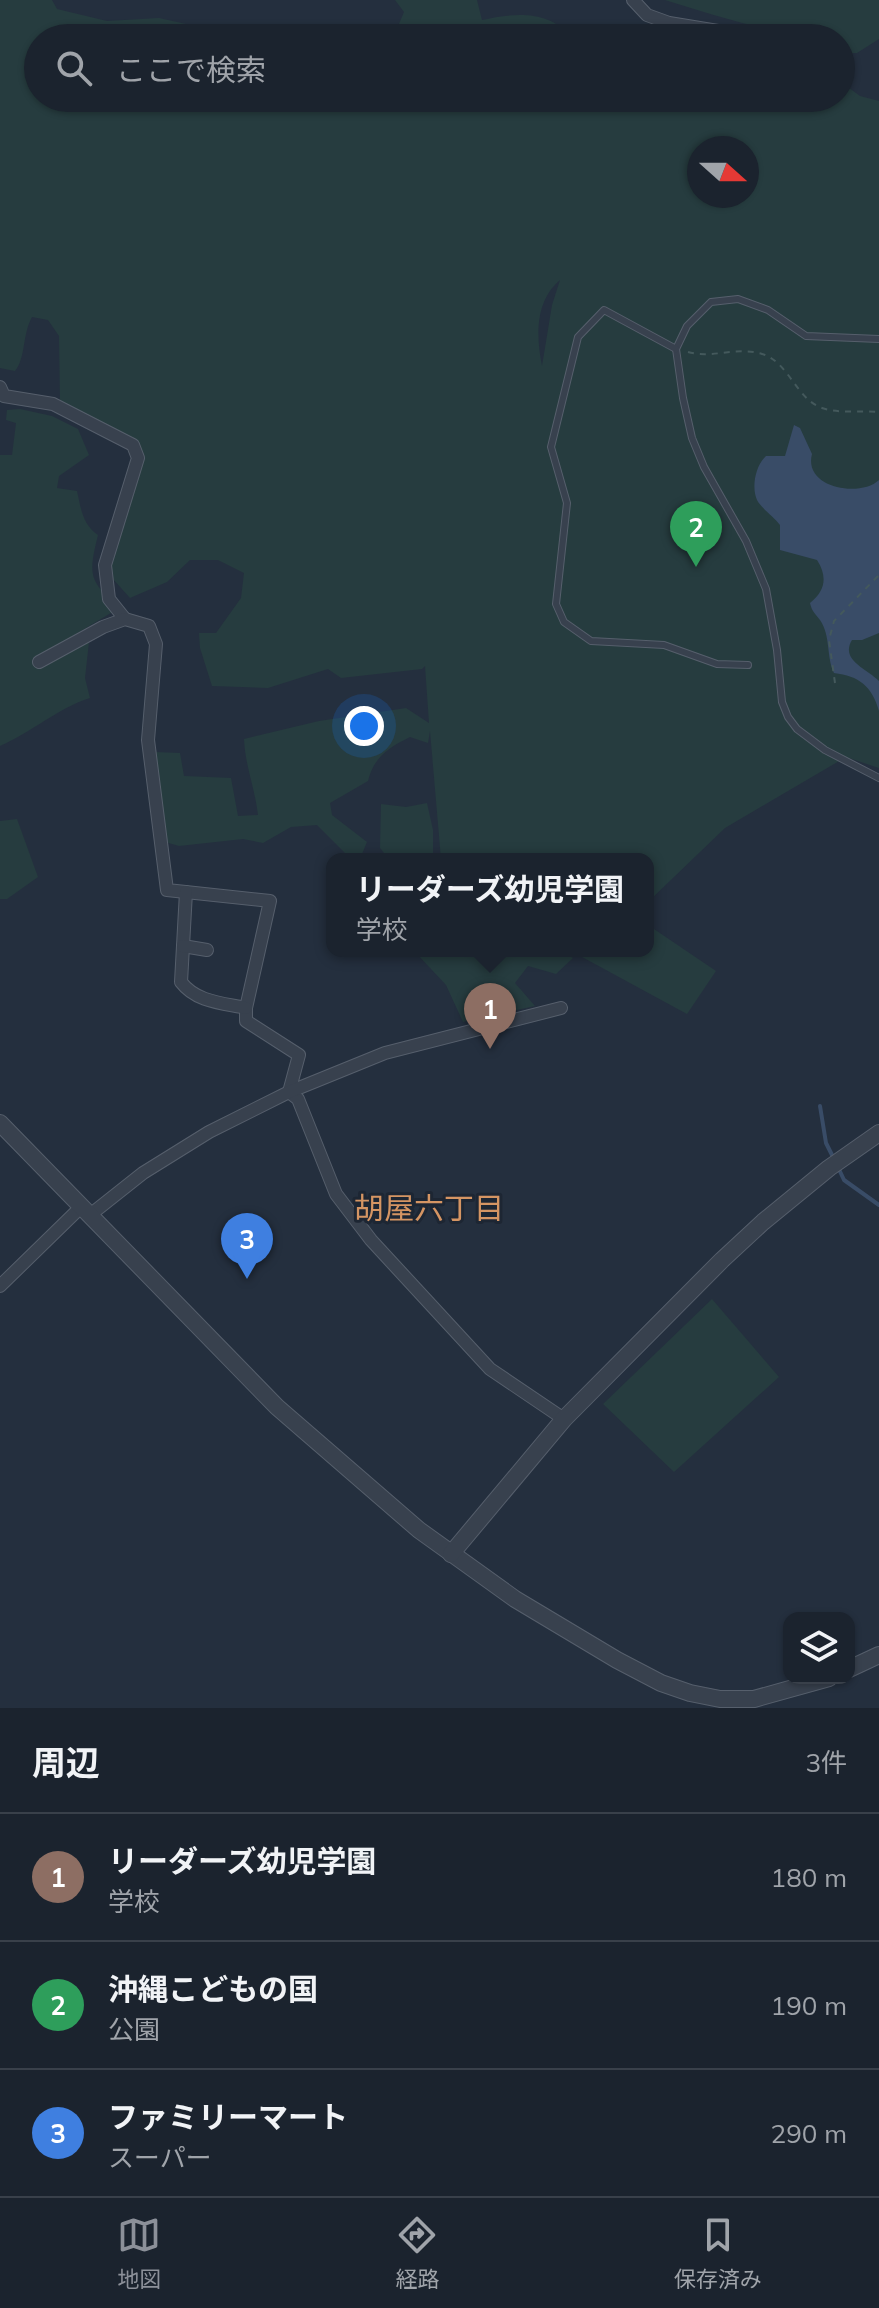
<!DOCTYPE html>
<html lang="ja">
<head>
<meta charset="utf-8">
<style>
  :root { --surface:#1b232e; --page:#242b36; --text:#f1f3f6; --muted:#a0a4aa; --line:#39404a; --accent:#8c9099 }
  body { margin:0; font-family:Mulish,"Noto Sans JP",sans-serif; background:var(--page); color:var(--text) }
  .controls { position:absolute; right:24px; bottom:24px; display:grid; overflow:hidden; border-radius:16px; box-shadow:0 2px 6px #0004 }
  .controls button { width:72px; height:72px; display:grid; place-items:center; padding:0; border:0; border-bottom:2px solid var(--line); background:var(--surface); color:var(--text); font:40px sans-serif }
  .compass { position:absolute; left:687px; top:136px; width:72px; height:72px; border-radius:50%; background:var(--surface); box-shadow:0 2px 6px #0004; rotate:111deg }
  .you { position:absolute; left:364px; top:726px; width:28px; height:28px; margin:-20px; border:6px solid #fff; border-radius:50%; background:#1a73e8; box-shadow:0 0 0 12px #1a73e833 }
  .badge { display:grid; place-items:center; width:52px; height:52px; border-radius:50%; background:var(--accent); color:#fff; font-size:26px; font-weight:700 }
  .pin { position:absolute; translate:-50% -66px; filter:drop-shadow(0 2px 4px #0008) }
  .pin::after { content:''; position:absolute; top:42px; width:28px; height:24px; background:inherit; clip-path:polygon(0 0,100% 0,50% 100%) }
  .popup { position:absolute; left:326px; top:853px; width:328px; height:104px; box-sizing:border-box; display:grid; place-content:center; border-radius:16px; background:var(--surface); filter:drop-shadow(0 2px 6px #0005); font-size:26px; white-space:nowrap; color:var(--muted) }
  .popup b { font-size:30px; color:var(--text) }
  .popup::after { content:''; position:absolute; left:50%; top:100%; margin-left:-16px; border:16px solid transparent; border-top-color:var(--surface) }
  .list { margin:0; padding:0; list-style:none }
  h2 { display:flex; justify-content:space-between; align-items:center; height:104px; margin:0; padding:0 32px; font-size:34px }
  h2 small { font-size:26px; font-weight:400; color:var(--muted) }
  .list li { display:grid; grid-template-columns:52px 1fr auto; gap:24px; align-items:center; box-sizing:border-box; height:128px; padding:0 32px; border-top:2px solid var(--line) }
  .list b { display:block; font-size:30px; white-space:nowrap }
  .list p { margin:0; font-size:26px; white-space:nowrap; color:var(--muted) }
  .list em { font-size:26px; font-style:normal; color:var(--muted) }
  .icon { flex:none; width:44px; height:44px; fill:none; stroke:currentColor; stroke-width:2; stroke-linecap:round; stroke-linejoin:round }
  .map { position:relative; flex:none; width:879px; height:1708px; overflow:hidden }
  .search { position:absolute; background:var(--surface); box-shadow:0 2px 6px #0004; left:24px; right:24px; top:24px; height:88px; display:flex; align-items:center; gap:20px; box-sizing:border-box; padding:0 28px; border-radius:44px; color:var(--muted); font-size:30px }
  .sheet { height:488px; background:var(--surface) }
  nav { display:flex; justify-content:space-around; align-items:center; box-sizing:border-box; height:112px; border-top:2px solid var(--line); background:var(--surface); font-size:22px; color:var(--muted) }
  nav a { display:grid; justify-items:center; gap:4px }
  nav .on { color:var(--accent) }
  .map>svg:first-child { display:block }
</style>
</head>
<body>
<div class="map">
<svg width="879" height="1708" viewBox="0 0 879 1708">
  <rect width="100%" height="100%" fill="#242f3e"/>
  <g fill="#263c3f" fill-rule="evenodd">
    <path d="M0 0H52L57 9 107 21 159 18 195 26 225 38H38V98L816 100 841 98V82L860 96 879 101V768L846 757 725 828 648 902V859H441L430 731 428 743 410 737C388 748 374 757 368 781L330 803 332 815 367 842 362 854 351 859 317 825 291 827 263 843 243 839 179 846 165 842 155 752 180 753 184 776 231 778 238 816 258 815C255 789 245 765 244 739L319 721 406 708 429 723 425 666 422 669 341 678 328 669 268 688 212 686 200 648 199 633H216L241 598 244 573 218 560H190L167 582 130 598 104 569C107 555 109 540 114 526 126 488 144 490 139 443L60 403 59 336 48 320 32 317C22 335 26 358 15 371L0 368ZM699 148H747V196H699ZM560 280 552 305 542 366C536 336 535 301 560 280Z"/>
    <path d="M395 0H477L482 20C513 13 550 9 571 38H393L404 12Z"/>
    <path d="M665 0H879V39L857 53H845L841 66V38C782 38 721 17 665 0Z"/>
    <path d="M20 409 52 416 78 429 89 455 59 476 57 488 77 491C81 508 82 524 98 535 88 576 89 580 119 608L33 660 39 667 89 642 85 678 90 698C58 708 32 732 0 746V455H12L16 423 6 420 7 410Z"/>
    <path d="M427 803 433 830V859H389L380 848 381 804 406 807Z"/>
    <path d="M17 819 38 877 7 899H0V821Z"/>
    <path d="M648 925 716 971 687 1014 571 951H648Z"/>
    <path d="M418 951H563L573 958 556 974 528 966 515 983 535 1006 463 1022 446 985 417 954Z"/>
    <path d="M712 1299 779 1377 674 1472 603 1404Z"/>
  </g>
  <path fill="#394c67" d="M794 425 800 428 812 454C803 488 860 498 879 480V633L862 640H852C840 660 866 668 879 681V711C872 686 859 676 834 673 826 656 831 636 820 620 815 613 812 612 810 603 825 591 828 577 817 560L780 550V525C774 517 761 508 757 500 751 486 756 465 766 456H785Z"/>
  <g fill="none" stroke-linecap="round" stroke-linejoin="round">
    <g stroke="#394c67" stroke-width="4">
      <path d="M820 1106 826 1143 833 1157"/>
      <path d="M837 1165 844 1180 879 1205"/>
    </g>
    <defs>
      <g id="service">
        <path d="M724 32 763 38"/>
        <path d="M879 339 806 336 768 310 738 299 711 302 687 326 676 349 683 398 692 438 704 467 746 541 766 589 777 650 782 702 788 717 797 729 825 750 879 778"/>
        <path d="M676 349 604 310 578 337 551 447 567 503 556 604 564 622 591 641 664 645 717 664 748 665"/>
      </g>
      <g id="minor">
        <path d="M633 0 647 15 669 23 724 32"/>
        <path d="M0 387 4 396 53 404 133 445 138 458 105 565 109 599 125 619"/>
        <path d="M39 662 103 627 125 619 149 626 156 644 148 740 167 890 270 901 246 1008V1021L299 1055 289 1092"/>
        <path d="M186 892 181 982C196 1002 222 1003 246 1008"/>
        <path d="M183 946 207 950"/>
        <path d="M289 1092 298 1099 336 1194 371 1240 490 1369 564 1419"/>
        <path d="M90 1215 143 1173 209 1132 289 1092 385 1053 561 1008"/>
        <path d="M0 1286 81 1207"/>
      </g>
      <g id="tertiary">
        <path d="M0 1123 277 1407 419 1530 515 1599 617 1660 661 1683 690 1693 720 1699H754L829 1678"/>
        <path d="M451 1554 564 1419 722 1260 763 1222 829 1168 879 1133"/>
        <path d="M849 1669 879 1655"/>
      </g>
    </defs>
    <use href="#service" stroke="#565f6c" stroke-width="8"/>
    <use href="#minor" stroke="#565f6c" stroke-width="14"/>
    <use href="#tertiary" stroke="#565f6c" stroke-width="18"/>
    <g stroke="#44595c" stroke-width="2" stroke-dasharray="6 6" stroke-linecap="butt">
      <path d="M688 352C712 359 737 346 762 354 789 362 796 399 822 408 839 414 861 410 879 412"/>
      <path d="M835 683 829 640 834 621 879 575"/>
    </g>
    <use href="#service" stroke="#38414e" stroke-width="6"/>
    <use href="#minor" stroke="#38414e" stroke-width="12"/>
    <use href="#tertiary" stroke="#38414e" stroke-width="16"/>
  </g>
  <g text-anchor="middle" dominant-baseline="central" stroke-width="6" stroke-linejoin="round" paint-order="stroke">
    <g font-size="30" fill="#d59563" stroke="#1d2633">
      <text x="429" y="1208">胡屋六丁目</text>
    </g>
  </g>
</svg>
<div class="controls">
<button><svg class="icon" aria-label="layers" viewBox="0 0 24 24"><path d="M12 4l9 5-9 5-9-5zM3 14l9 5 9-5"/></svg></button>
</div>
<svg class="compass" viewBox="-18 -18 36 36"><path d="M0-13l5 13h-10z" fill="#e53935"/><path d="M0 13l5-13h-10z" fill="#a0a4aa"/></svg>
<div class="you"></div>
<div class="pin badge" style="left:490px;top:1049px;background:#8d6e63">1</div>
<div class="popup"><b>リーダーズ幼児学園</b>学校</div>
<div class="pin badge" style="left:696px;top:567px;background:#2e9e5b">2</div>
<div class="pin badge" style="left:247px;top:1279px;background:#3f7fe0">3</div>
<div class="search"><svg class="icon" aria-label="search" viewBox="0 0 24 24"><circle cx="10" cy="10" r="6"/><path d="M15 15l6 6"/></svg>ここで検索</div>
</div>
<section class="sheet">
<h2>周辺<small>3件</small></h2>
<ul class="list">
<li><span class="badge" style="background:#8d6e63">1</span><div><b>リーダーズ幼児学園</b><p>学校</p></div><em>180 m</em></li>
<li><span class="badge" style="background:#2e9e5b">2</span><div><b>沖縄こどもの国</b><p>公園</p></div><em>190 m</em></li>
<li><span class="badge" style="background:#3f7fe0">3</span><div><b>ファミリーマート</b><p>スーパー</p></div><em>290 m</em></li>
</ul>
</section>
<nav>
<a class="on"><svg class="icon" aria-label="map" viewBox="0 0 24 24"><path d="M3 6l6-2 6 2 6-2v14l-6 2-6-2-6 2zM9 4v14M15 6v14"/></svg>地図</a>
<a><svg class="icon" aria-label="directions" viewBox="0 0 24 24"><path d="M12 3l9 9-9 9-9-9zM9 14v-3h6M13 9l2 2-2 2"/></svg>経路</a>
<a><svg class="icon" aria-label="saved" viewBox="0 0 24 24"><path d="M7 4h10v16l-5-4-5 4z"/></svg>保存済み</a>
</nav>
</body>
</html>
